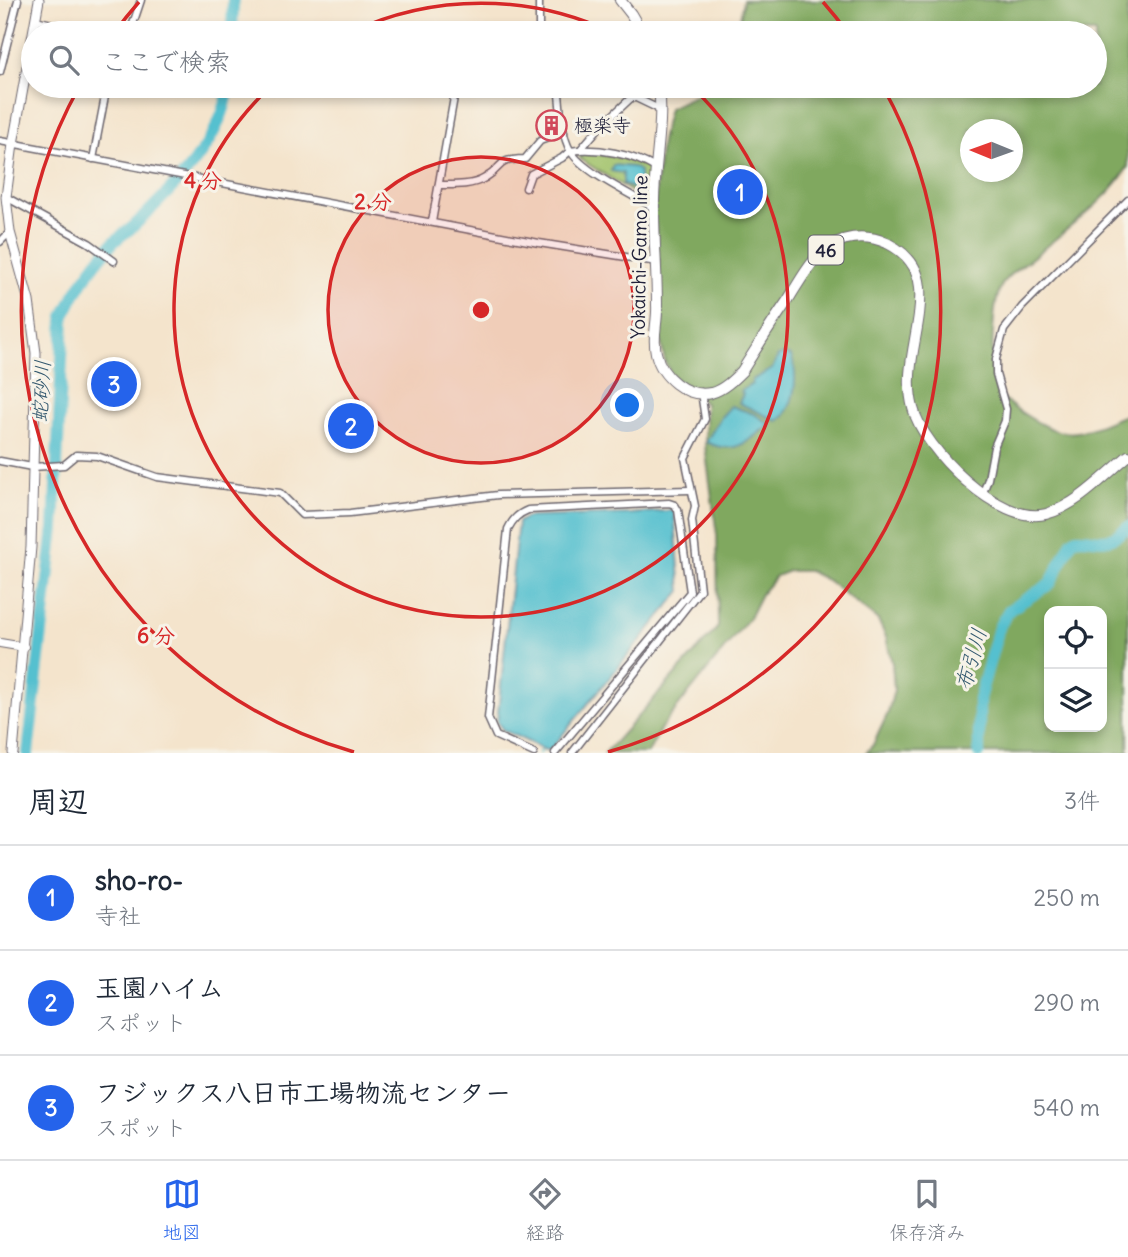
<!DOCTYPE html>
<html lang="ja">
<head>
<meta charset="utf-8">
<style>
  :root { --surface:#fff; --page:#f6f6f7; --text:#1f2937; --muted:#747a83; --line:#e0e1e3; --accent:#2563eb }
  body { margin:0; font-family:Delius,"Klee One",sans-serif; background:var(--page); color:var(--text) }
  .controls { position:absolute; right:21px; bottom:21px; display:grid; overflow:hidden; border-radius:14px; box-shadow:0 4px 10px #0003 }
  .controls button { width:63px; height:63px; display:grid; place-items:center; padding:0; border:0; border-bottom:2px solid var(--line); background:var(--surface); color:var(--text); font:35px sans-serif }
  .compass { position:absolute; left:960px; top:119px; width:63px; height:63px; border-radius:50%; background:var(--surface); box-shadow:0 4px 10px #0003; rotate:271deg }
  .you { position:absolute; left:628px; top:406px; width:24px; height:24px; margin:-18px; border:5px solid #fff; border-radius:50%; background:#1a73e8; box-shadow:0 0 0 10px #1a73e833 }
  .badge { display:grid; place-items:center; width:46px; height:46px; border-radius:50%; background:var(--accent); color:#fff; font-size:23px; font-weight:700 }
  .pin { position:absolute; translate:-50% -50%; border:4px solid #fff; box-shadow:0 2px 7px #0006 }
  .list { margin:0; padding:0; list-style:none }
  h2 { display:flex; justify-content:space-between; align-items:center; height:91px; margin:0; padding:0 28px; font-size:30px }
  h2 small { font-size:23px; font-weight:400; color:var(--muted) }
  .list li { display:grid; grid-template-columns:46px 1fr auto; gap:21px; align-items:center; box-sizing:border-box; height:105px; padding:0 28px; border-top:2px solid var(--line) }
  .list b { display:block; font-size:26px; white-space:nowrap }
  .list p { margin:0; font-size:23px; white-space:nowrap; color:var(--muted) }
  .list em { font-size:23px; font-style:normal; color:var(--muted) }
  .icon { flex:none; width:38px; height:38px; fill:none; stroke:currentColor; stroke-width:2; stroke-linecap:round; stroke-linejoin:round }
  .map { position:relative; flex:none; width:1128px; height:753px; overflow:hidden }
  .search { position:absolute; background:var(--surface); box-shadow:0 4px 10px #0003; left:21px; right:21px; top:21px; height:77px; display:flex; align-items:center; gap:18px; box-sizing:border-box; padding:0 24px; border-radius:38px; color:var(--muted); font-size:26px }
  .sheet { height:406px; background:var(--surface) }
  nav { display:flex; justify-content:space-around; align-items:center; box-sizing:border-box; height:98px; border-top:2px solid var(--line); background:var(--surface); font-size:19px; color:var(--muted) }
  nav a { display:grid; justify-items:center; gap:4px }
  nav .on { color:var(--accent) }
  .map>svg:first-child { display:block }
</style>
</head>
<body>
<div class="map">
<svg width="1128" height="753" viewBox="0 0 1128 753">
  <rect width="100%" height="100%" fill="#f7f3e8"/>
  <filter id="ink" filterUnits="userSpaceOnUse"><feTurbulence type="fractalNoise" baseFrequency=".0143" numOctaves="2"/><feDisplacementMap in="SourceGraphic" scale="14" xChannelSelector="R" yChannelSelector="G"/><feConvolveMatrix kernelMatrix="1 2 1 2 8 2 1 2 1" color-interpolation-filters="sRGB"/></filter>
  <filter id="wash" filterUnits="userSpaceOnUse"><feTurbulence type="fractalNoise" baseFrequency=".00686" numOctaves="4" result="noise"/><feDisplacementMap in="SourceGraphic" scale="28" xChannelSelector="R" yChannelSelector="G"/><feGaussianBlur stdDeviation="1.57" result="paint"/><feColorMatrix in="noise" values="0 0 0 0 0 0 0 0 0 0 0 0 0 0 0 0 0 1.4 0 .05"/><feComposite in="paint" operator="in"/></filter>
  <g filter="url(#wash)">
    <rect width="100%" height="100%" fill="#f4e4cc"/>
    <path fill="#a1c26b" stroke="#627253" stroke-width="2" d="M580 151 625 159 654 169 652 193 643 199 580 159 581 157 576 154Z"/>
    <path fill="#80a85f" stroke="#51654d" stroke-width="2" fill-rule="evenodd" d="M743 0H1128L1126 71 1128 166C1112 198 1060 234 1032 258 1023 265 1009 273 1003 283 991 302 989 373 999 393 1005 405 1048 430 1062 432 1083 436 1108 421 1128 414V753H866L873 745 888 713 894 690 892 663 886 637 878 620 827 580 809 571H789L776 576 761 594 749 618 661 728 648 753H605L718 627 717 535 705 446V404L691 388 679 382 671 374 665 362 660 338V283L654 208 661 141 669 108 698 94 705 86H1095V33H738ZM970 130H1012V172H970ZM1049 611H1102V727H1049Z"/>
    <g fill="#54c0cf" stroke="#3b7185" stroke-width="2">
      <path d="M613 165 633 167 640 171 639 186 637 190 623 184V173L611 171Z"/>
      <path d="M784 354 791 356C799 376 795 410 777 421L739 403 743 394 741 391 752 384V380L772 369 778 356Z"/>
      <path d="M731 406 754 414 770 424C747 442 736 456 706 442L721 417Z"/>
      <path d="M674 510 681 591 550 750H545L503 730 497 722 518 522 527 517 629 514Z"/>
    </g>
    <g fill="none" stroke-linecap="round" stroke-linejoin="round">
      <path stroke="#54c0cf" stroke-width="2" d="M539 753 540 751"/>
      <g stroke="#54c0cf" stroke-width="12">
        <path d="M232 33 233 0"/>
        <path d="M28 753 54 528 64 316C76 290 92 266 112 244 119 236 129 231 137 223 175 186 222 142 229 86"/>
        <path d="M979 753V699L999 627 1009 610 1050 584 1072 541 1077 538C1106 538 1103 547 1128 527"/>
      </g>
    </g>
  </g>
  <g filter="url(#ink)">
    <g fill="none" stroke-linecap="round" stroke-linejoin="round">
      <defs>
        <g id="minor">
          <path d="M539 0V27L541 33"/>
          <path d="M36 20 88 33"/>
          <path d="M237 30 257 33"/>
          <path d="M130 33 141 0"/>
          <path d="M0 72 18 0"/>
          <path d="M558 86C561 106 560 132 570 150 581 171 632 195 654 208"/>
          <path d="M0 141 539 243 657 262"/>
          <path d="M580 150 598 129 631 98H636L659 109"/>
          <path d="M93 159 107 86"/>
          <path d="M439 185C453 185 472 186 485 178 506 166 493 160 525 159L540 141 564 132"/>
          <path d="M526 188 531 174 562 158 570 151C598 147 633 154 657 169"/>
          <path d="M6 197 89 243 114 261"/>
          <path d="M432 222 456 86"/>
          <path d="M0 242 10 232"/>
          <path d="M0 461 32 467 64 465 76 455 97 456 157 477 280 493 302 515 350 513 498 495 690 490"/>
          <path d="M983 493 988 479 994 447 1005 421 1006 409 996 374V359L1004 330 1022 307 1128 200"/>
          <path d="M534 753 496 736 488 718 508 529C513 519 518 514 528 510L669 503 675 505 678 510 690 592 555 753"/>
          <path d="M572 753 700 590 692 520 695 506 685 458 705 419 701 392"/>
        </g>
        <path id="tertiary" d="M0 643 24 647"/>
        <path id="secondary" d="M13 753 31 547 36 353 29 301 10 232 6 197 13 144 39 0"/>
        <g id="primary">
          <path d="M620 0 631 14 642 33"/>
          <path d="M659 86C664 126 653 168 654 209 654 241 657 273 657 305 658 322 652 336 656 353 661 376 685 398 711 393 723 390 734 379 742 371 757 347 772 323 788 300 798 284 808 265 822 252 840 236 865 233 887 243 905 252 918 266 920 287 923 328 902 367 913 408 923 449 1000 526 1046 514 1078 505 1104 476 1128 456"/>
        </g>
      </defs>
      <use href="#minor" stroke="#6c666e" stroke-width="9"/>
      <use href="#tertiary" stroke="#6c666e" stroke-width="10"/>
      <use href="#secondary" stroke="#6c666e" stroke-width="11"/>
      <use href="#primary" stroke="#6c666e" stroke-width="12"/>
      <use href="#minor" stroke="#fff" stroke-width="6"/>
      <use href="#tertiary" stroke="#fff" stroke-width="8"/>
      <use href="#secondary" stroke="#fff" stroke-width="9"/>
      <use href="#primary" stroke="#fff" stroke-width="10"/>
    </g>
  </g>
  <circle cx="481" cy="310" r="153" fill="#d62828" fill-opacity=".12"/>
  <g fill="none" stroke="#d62828" stroke-width="3.5">
    <circle cx="481" cy="310" r="153"/>
    <path d="M349 33A307 307 0 0 1 613 33M692 87A307 307 0 1 1 270 87"/>
    <path d="M354 752A460 460 0 0 1 79 87M114 33A460 460 0 0 1 139 2M823 2A460 460 0 0 1 848 33M883 87A460 460 0 0 1 608 752"/>
  </g>
  <defs>
    <symbol id="building-ring" viewBox="-11 -11 22 22"><circle r="9.5" fill="#f7f3e8" stroke="#d1495b" stroke-width="1.5"/><path d="M-4-6H4V6H1V3H-1V6H-4ZM-2.5-4.3h1.7v1.8h-1.7ZM.8-4.3h1.7v1.8H.8ZM-2.5-1h1.7V.8h-1.7ZM.8-1h1.7V.8H.8Z" fill="#d1495b"/></symbol>
  </defs>
  <g fill-rule="evenodd">
    <use href="#building-ring" x="534" y="108" width="35" height="35"/>
  </g>
  <g text-anchor="middle" dominant-baseline="central" stroke-width="6" stroke-linejoin="round" paint-order="stroke">
    <rect fill="#f7f3e8" stroke="#62616f" stroke-width="2" x="808.5" y="235.5" width="35" height="29" rx="5"/>
    <g font-size="18" font-weight="bold" fill="#22223b">
      <text x="826" y="250">46</text>
    </g>
    <g font-size="19" fill="#22223b" stroke="#f7f3e8" text-anchor="start">
      <text x="574" y="125">極楽寺</text>
    </g>
    <g font-size="19" fill="#22223b" stroke="#f7f3e8">
      <text transform="translate(639 257) rotate(-89)">Yokaichi-Gamo line</text>
    </g>
    <g font-size="21" font-style="italic" fill="#34596f" stroke="#f7f3e8">
      <text transform="translate(41 391) rotate(-87)">蛇砂川</text>
      <text transform="translate(971 659) rotate(-74)">布引川</text>
    </g>
  </g>
  <circle cx="481" cy="310" r="10" fill="#d62828" stroke="#f7f3e8" stroke-width="3.5"/>
  <g font-size="21" text-anchor="middle" font-weight="bold" fill="#d62828" stroke="#f7f3e8" stroke-width="6" stroke-linejoin="round" paint-order="stroke">
    <text x="203" y="188">4 分</text>
    <text x="373" y="209">2 分</text>
    <text x="156" y="643">6 分</text>
  </g>
</svg>
<div class="controls">
<button><svg class="icon" aria-label="locate" viewBox="0 0 24 24"><circle cx="12" cy="12" r="6"/><path d="M12 2v4M12 18v4M2 12h4M18 12h4"/></svg></button>
<button><svg class="icon" aria-label="layers" viewBox="0 0 24 24"><path d="M12 4l9 5-9 5-9-5zM3 14l9 5 9-5"/></svg></button>
</div>
<svg class="compass" viewBox="-18 -18 36 36"><path d="M0-13l5 13h-10z" fill="#e53935"/><path d="M0 13l5-13h-10z" fill="#747a83"/></svg>
<div class="you"></div>
<div class="pin badge" style="left:740px;top:192px">1</div>
<div class="pin badge" style="left:351px;top:426px">2</div>
<div class="pin badge" style="left:114px;top:384px">3</div>
<div class="search"><svg class="icon" aria-label="search" viewBox="0 0 24 24"><circle cx="10" cy="10" r="6"/><path d="M15 15l6 6"/></svg>ここで検索</div>
</div>
<section class="sheet">
<h2>周辺<small>3件</small></h2>
<ul class="list">
<li><span class="badge">1</span><div><b>sho-ro-</b><p>寺社</p></div><em>250 m</em></li>
<li><span class="badge">2</span><div><b>玉園ハイム</b><p>スポット</p></div><em>290 m</em></li>
<li><span class="badge">3</span><div><b>フジックス八日市工場物流センター</b><p>スポット</p></div><em>540 m</em></li>
</ul>
</section>
<nav>
<a class="on"><svg class="icon" aria-label="map" viewBox="0 0 24 24"><path d="M3 6l6-2 6 2 6-2v14l-6 2-6-2-6 2zM9 4v14M15 6v14"/></svg>地図</a>
<a><svg class="icon" aria-label="directions" viewBox="0 0 24 24"><path d="M12 3l9 9-9 9-9-9zM9 14v-3h6M13 9l2 2-2 2"/></svg>経路</a>
<a><svg class="icon" aria-label="saved" viewBox="0 0 24 24"><path d="M7 4h10v16l-5-4-5 4z"/></svg>保存済み</a>
</nav>
</body>
</html>
